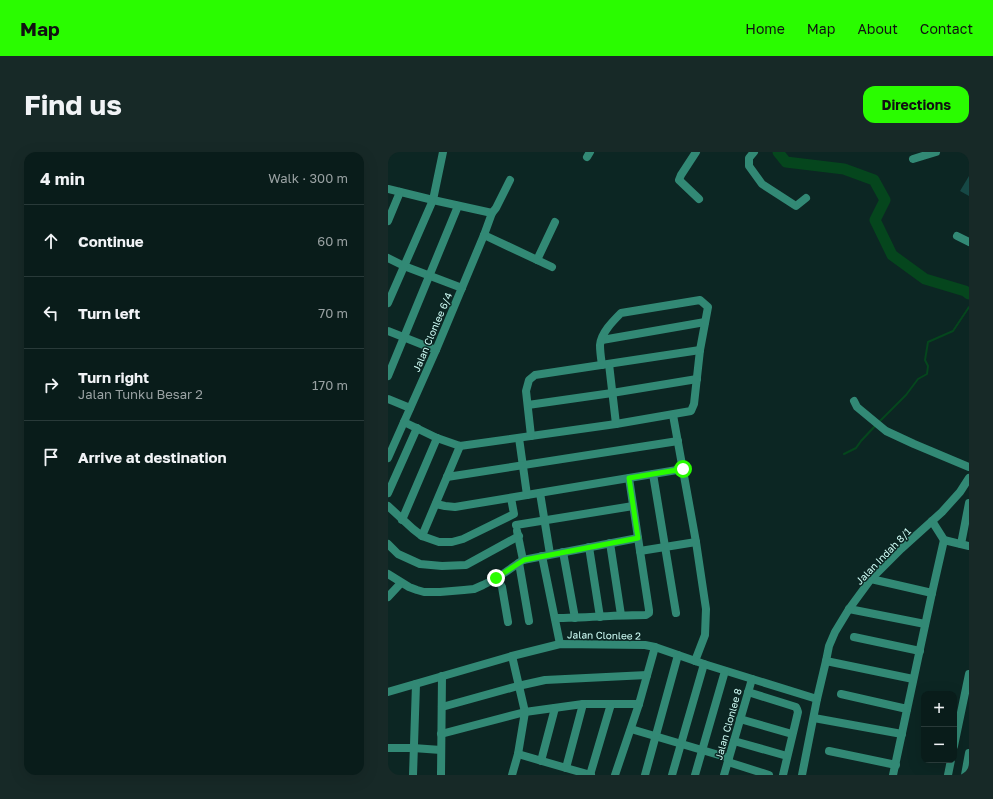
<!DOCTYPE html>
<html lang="en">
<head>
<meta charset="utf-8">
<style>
  :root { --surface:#091c1a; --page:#172927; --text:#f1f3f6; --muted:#99a1a2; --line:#293a39; --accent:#2afc00 }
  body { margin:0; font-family:"Golos Text",sans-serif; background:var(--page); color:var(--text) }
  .controls { position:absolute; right:12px; bottom:12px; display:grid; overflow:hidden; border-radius:8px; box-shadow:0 4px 16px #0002 }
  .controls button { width:36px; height:36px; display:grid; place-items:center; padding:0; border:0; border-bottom:1px solid var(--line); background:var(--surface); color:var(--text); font:20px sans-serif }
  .stop { position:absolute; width:12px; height:12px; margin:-9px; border:3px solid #2afc00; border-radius:50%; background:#fff }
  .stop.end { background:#2afc00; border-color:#fff; box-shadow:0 1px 4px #0008 }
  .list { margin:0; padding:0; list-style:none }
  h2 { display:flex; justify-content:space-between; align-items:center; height:52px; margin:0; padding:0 16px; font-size:17px }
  h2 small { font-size:13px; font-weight:400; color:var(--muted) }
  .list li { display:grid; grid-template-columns:26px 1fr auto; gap:12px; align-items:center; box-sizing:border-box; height:72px; padding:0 16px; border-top:1px solid var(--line) }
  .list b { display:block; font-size:15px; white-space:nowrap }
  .list p { margin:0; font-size:13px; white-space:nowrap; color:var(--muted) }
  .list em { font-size:13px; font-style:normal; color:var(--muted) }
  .icon { flex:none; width:22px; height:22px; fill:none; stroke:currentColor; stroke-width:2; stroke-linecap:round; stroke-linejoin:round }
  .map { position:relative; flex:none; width:581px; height:623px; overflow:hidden; border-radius:12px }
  header { display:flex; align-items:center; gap:24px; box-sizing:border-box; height:56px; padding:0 20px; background:var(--accent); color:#111 }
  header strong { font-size:19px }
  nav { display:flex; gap:22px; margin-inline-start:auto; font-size:14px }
  .intro { display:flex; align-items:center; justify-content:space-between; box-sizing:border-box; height:96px; padding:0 24px }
  h1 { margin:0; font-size:28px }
  .button { padding:10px 18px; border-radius:12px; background:var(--accent); color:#111; font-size:14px; font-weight:700 }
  main { display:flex; gap:24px; padding:0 24px }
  aside { flex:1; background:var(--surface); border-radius:12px; box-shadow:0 4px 16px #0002 }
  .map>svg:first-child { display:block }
</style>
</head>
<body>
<header>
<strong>Map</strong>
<nav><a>Home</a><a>Map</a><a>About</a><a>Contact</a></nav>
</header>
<div class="intro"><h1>Find us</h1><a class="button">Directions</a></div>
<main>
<aside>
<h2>4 min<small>Walk · 300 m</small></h2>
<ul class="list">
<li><svg class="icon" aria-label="ahead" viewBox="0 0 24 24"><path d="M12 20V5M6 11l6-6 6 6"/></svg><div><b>Continue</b></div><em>60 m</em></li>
<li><svg class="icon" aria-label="left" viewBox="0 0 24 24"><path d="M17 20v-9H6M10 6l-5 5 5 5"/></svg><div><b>Turn left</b></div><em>70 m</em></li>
<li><svg class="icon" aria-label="right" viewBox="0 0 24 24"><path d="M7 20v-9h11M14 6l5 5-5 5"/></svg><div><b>Turn right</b><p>Jalan Tunku Besar 2</p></div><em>170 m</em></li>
<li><svg class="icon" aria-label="arrive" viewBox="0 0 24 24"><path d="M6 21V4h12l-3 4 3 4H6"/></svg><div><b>Arrive at destination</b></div></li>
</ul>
</aside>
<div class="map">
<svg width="581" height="623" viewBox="0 0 581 623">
  <rect width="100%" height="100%" fill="#0c2623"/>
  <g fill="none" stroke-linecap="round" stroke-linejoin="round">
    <g stroke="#05461d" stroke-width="2">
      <path d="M490 271 518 243 530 227 539 222 540 214 537 208 540 190 565 179 581 155"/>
      <path d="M456 302 468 296 473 289 487 274"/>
    </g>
    <path stroke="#05461d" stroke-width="11" d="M390 0 398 10 456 17 486 28 497 48 487 68 504 103 537 127 577 139 581 142"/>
  </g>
  <path fill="#164845" d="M581 24V44L572 39Z"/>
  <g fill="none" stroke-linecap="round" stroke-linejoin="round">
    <g stroke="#328975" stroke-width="8">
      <path d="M308 0 293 23 291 28 311 47"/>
      <path d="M366 0 361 6V14L374 32 408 54 418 46"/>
      <path d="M199 5 202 0"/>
      <path d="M525 7 548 0"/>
      <path d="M0 37 45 48 104 61"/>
      <path d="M0 69 12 40"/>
      <path d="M96 83 164 115"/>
      <path d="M569 84 581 90"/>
      <path d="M0 106 16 114 74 136"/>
      <path d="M149 108 167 70"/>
      <path d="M0 151 45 48 55 0"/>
      <path d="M0 179 48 198"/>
      <path d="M214 188 317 170"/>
      <path d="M221 212 228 272"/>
      <path d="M0 224 70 54"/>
      <path d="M0 247 22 256"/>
      <path d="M466 249 469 255 498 279 526 292 581 315"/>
      <path d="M140 253 224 241 309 227"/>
      <path d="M285 263 308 390 318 457 317 483 307 509"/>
      <path d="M16 270 49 286 72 294 228 272 303 259 306 252 312 198 320 155 312 148 233 161C225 169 213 181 212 193 212 200 213 206 214 213"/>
      <path d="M143 284 138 239 141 228 147 223 312 198"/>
      <path d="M131 286 139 343"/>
      <path d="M0 306 48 198 96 83 104 61 108 56 122 28"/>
      <path d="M265 322 288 461"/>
      <path d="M59 325 290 289"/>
      <path d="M0 341 29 276"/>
      <path d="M152 341 162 402"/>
      <path d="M48 352 57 354 67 355 295 317"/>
      <path d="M0 354 25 377 34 384 72 294"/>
      <path d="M14 368 49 286"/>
      <path d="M544 369 556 388 581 394"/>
      <path d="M128 373 245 354"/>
      <path d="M129 379 135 408"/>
      <path d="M34 384 51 390H64L75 387 126 362 123 346"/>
      <path d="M222 391 233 463"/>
      <path d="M0 392 10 402 32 412 54 414 78 413 131 384"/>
      <path d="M573 392 581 351"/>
      <path d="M201 395 212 465"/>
      <path d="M252 399 308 390"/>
      <path d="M175 400 187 466"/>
      <path d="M154 404 172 492"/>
      <path d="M131 411 141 469"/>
      <path d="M0 422 21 435 29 438 36 440H52L76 438 86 437 95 433 109 426 135 408 250 386"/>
      <path d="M109 426 114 435 120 470"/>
      <path d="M483 427 544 441"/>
      <path d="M0 445 13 431"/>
      <path d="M461 457 537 472"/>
      <path d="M167 466C197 466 227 463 258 463L261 461V458L252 399 241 326"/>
      <path d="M466 485 532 499"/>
      <path d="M124 504 137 560 195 552H251"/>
      <path d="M438 509 525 527"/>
      <path d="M0 540 124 504 172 492 257 493 267 495 316 512 429 547"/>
      <path d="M360 540 408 555 409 557 410 560 395 623"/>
      <path d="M453 542 519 557"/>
      <path d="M54 555 130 534 157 528 259 523"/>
      <path d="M426 566 514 582"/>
      <path d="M352 567 404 582"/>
      <path d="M243 577 341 606"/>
      <path d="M53 582 137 560 130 602 124 623"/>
      <path d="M346 589 399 604"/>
      <path d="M566 594 581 522"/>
      <path d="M0 596H25L53 598"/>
      <path d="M441 599 508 613"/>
      <path d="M130 602 178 616 195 552"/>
      <path d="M153 609 167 556"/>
      <path d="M340 610 381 623"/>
      <path d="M178 616 203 623"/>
      <path d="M25 623 28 532"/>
      <path d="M53 623 54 524"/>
      <path d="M202 623 223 552"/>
      <path d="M227 623 251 552 267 495"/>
      <path d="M257 623 290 503"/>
      <path d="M284 623 316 512"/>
      <path d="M307 623 337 519"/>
      <path d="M336 623 364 527"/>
      <path d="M414 623 429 547 438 509 441 494 447 480 461 457 483 427 513 397 554 360 572 340 581 326"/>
      <path d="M505 623 544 441 556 388"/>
      <path d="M560 623 563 608"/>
      <path d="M577 623 581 601"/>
    </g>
  </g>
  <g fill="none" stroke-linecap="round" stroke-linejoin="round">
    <path stroke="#2afc00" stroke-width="5" d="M108 426 136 408 250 386 241 326 295 317"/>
  </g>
  <g text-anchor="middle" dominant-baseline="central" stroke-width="3" stroke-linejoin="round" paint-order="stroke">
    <g font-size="10" fill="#d1fff8" stroke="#0c2623">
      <text transform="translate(44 180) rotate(-67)">Jalan Clonlee 6/4</text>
      <text transform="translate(495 404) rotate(-46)">Jalan Indah 8/1</text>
      <text transform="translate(216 483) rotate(1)">Jalan Clonlee 2</text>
      <text transform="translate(340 572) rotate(-74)">Jalan Clonlee 8</text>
    </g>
  </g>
</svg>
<div class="controls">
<button>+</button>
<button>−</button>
</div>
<div class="stop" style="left:295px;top:317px"></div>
<div class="stop end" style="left:108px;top:426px"></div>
</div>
</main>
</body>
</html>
